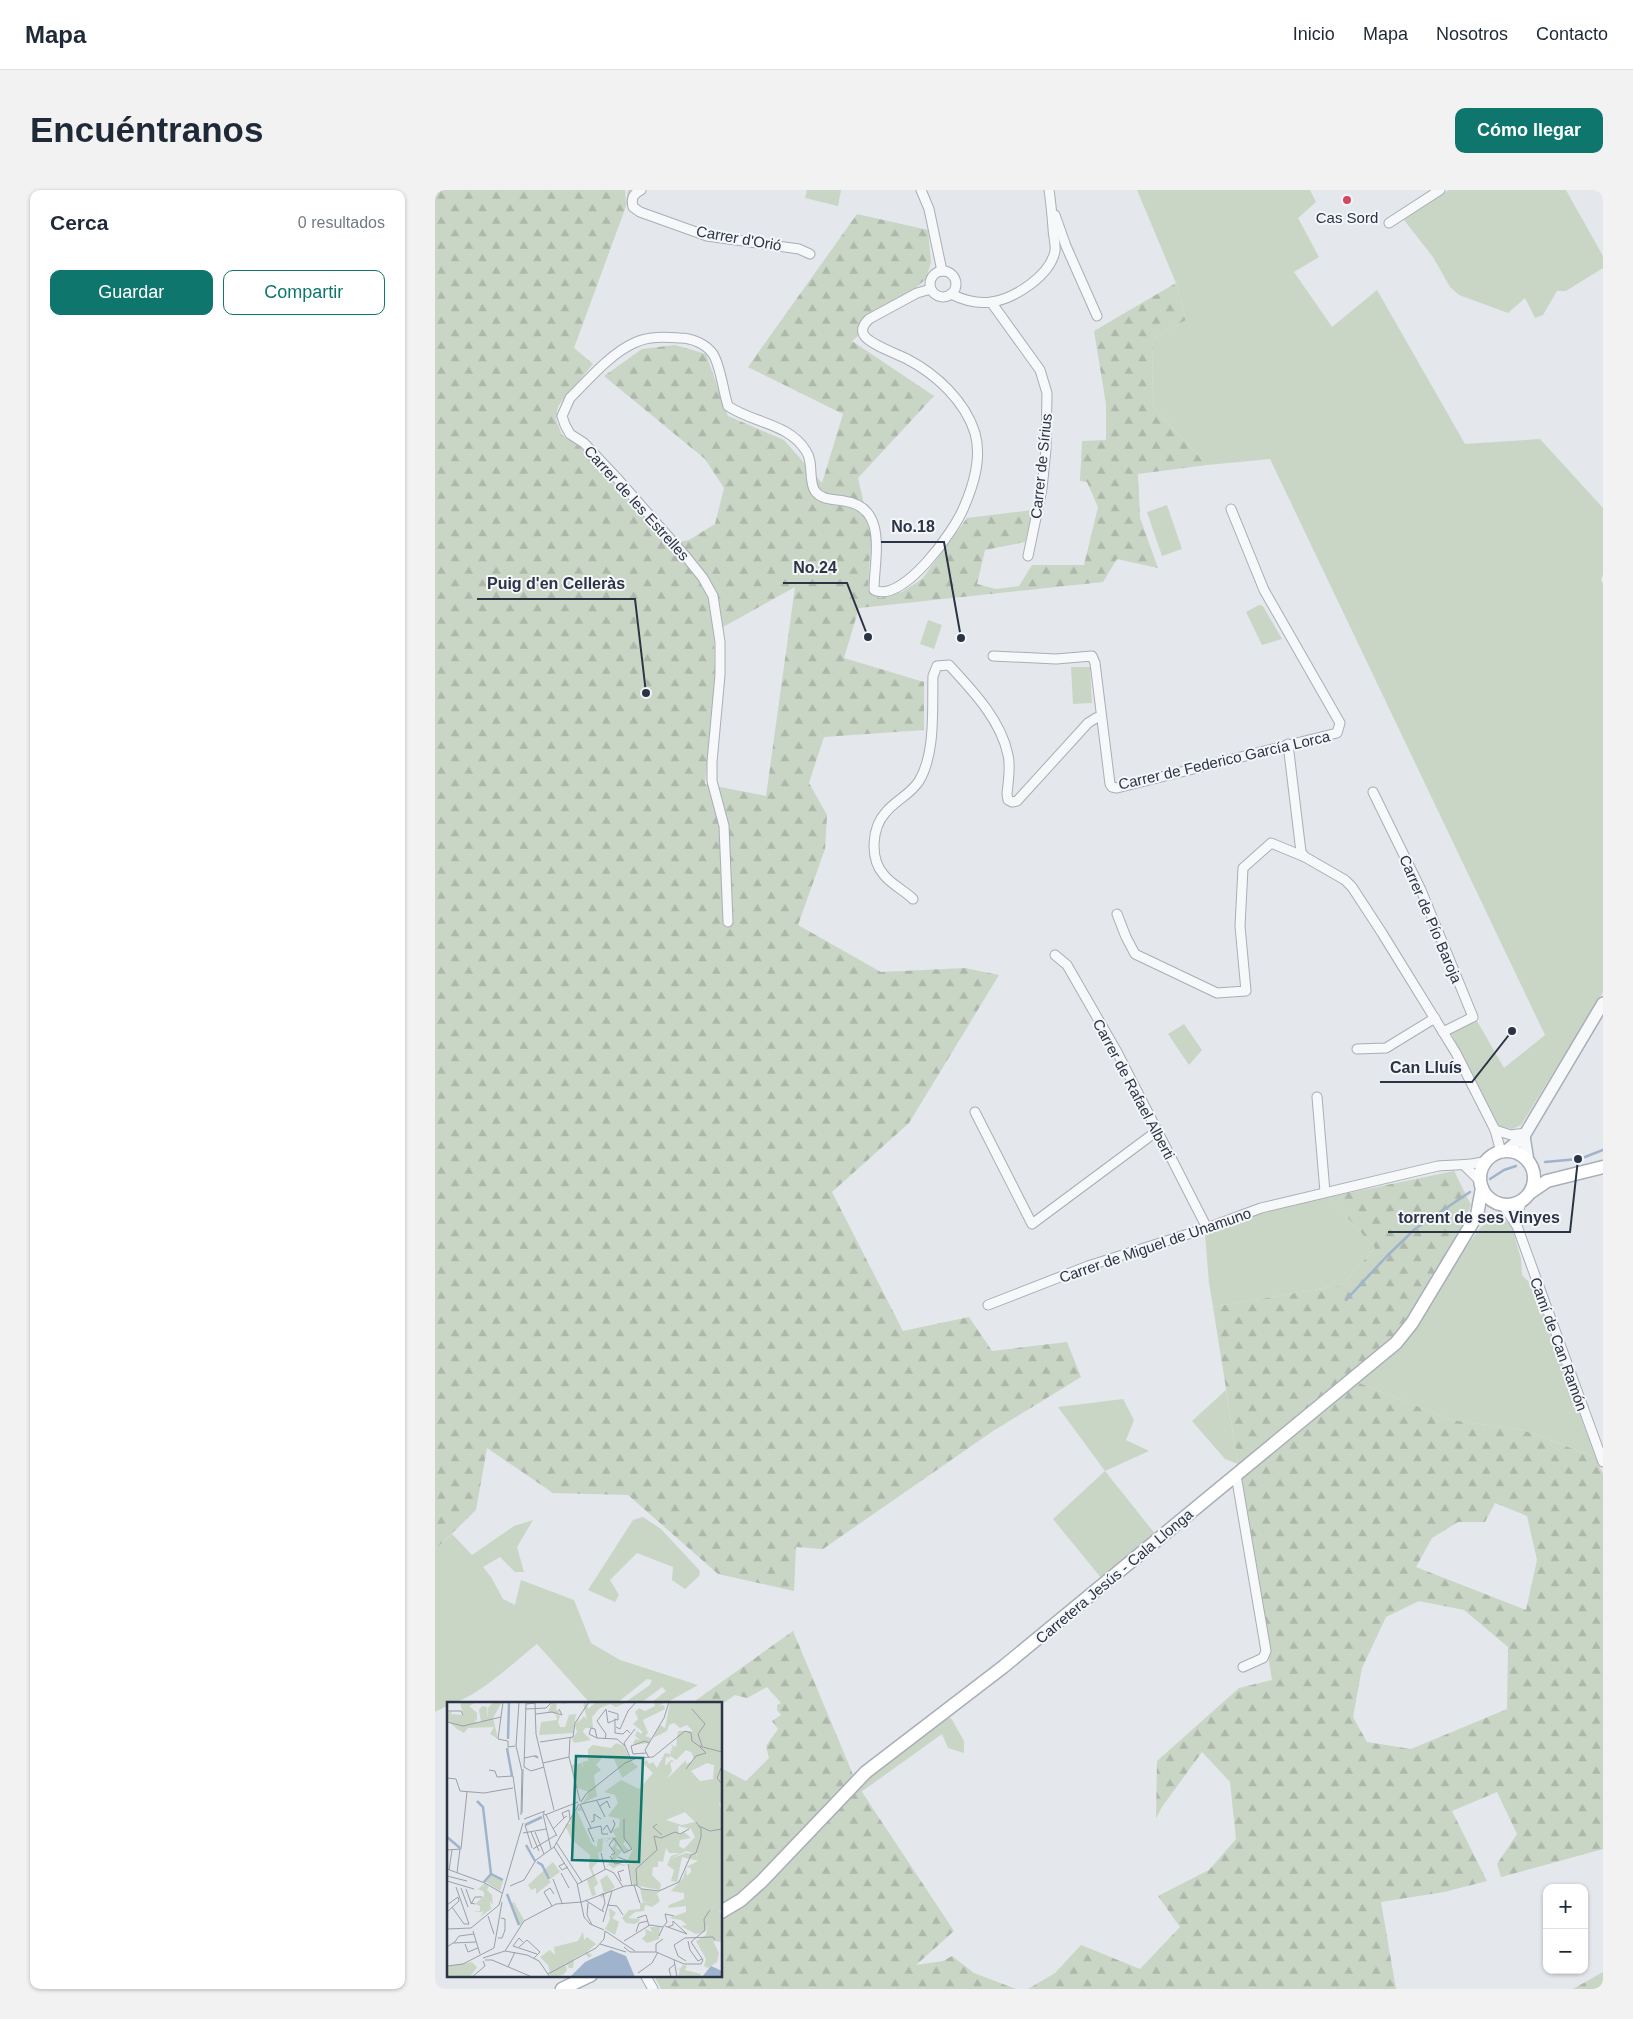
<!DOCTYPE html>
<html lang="es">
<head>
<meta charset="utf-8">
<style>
  :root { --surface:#fff; --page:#f2f2f3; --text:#1f2937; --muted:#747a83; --line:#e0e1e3; --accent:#0f766e }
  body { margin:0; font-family:Helvetica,sans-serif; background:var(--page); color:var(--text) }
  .controls { position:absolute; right:15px; bottom:15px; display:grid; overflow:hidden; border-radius:10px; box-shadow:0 1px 4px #0004 }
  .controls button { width:45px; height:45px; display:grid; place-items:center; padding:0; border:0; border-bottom:1px solid var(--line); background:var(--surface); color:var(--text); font:25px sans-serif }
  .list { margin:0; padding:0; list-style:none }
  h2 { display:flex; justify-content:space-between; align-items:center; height:65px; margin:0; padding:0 20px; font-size:21px }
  h2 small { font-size:16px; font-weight:400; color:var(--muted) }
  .actions { display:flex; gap:10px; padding:15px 20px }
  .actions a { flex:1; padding:11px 0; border:1px solid var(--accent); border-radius:10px; text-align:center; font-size:18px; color:var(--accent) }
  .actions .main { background:var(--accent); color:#fff }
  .map { position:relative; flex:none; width:1168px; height:1799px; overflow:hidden; border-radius:10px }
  header { display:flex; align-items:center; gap:30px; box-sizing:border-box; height:70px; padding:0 25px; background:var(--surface); border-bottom:1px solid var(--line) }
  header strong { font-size:24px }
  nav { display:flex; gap:28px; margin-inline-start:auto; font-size:18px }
  .intro { display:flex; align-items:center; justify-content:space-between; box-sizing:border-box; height:120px; padding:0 30px }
  h1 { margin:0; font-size:35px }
  .button { padding:12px 22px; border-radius:10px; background:var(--accent); color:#fff; font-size:18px; font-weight:700 }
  main { display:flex; gap:30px; padding:0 30px }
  aside { flex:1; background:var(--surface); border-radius:10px; box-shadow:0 1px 4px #0004 }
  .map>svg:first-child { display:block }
</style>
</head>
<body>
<header>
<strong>Mapa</strong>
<nav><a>Inicio</a><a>Mapa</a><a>Nosotros</a><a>Contacto</a></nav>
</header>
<div class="intro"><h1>Encuéntranos</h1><a class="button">Cómo llegar</a></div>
<main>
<aside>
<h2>Cerca<small>0 resultados</small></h2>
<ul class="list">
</ul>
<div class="actions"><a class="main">Guardar</a><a>Compartir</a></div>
</aside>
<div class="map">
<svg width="1168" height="1799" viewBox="0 0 1168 1799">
  <defs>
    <pattern id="forest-firs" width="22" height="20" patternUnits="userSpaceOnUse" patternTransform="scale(1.25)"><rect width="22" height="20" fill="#c9d6c5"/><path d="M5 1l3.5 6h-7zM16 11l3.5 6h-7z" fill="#adb8ab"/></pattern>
  </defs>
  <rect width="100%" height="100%" fill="#e4e7ec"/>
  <g fill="#c9d6c5">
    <path d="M372 0H406L403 16 370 8Z"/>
    <path d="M702 0H875L881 12 863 28 884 67 859 82 897 137 942 100 1030 254 1105 249 1168 318V384L1166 390 1168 394V802L1086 935 1077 939 1064 936 1016 843 1042 831 1069 878 1110 845 835 269 772 275 717 216 718 149 751 130 741 93Z"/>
    <path d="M1014 0H1131L1168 66V78L1131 101H1122L1108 125 1100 128 1090 108 1073 123 1024 105 1015 97 998 67 969 30 987 17Z"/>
    <path d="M732 315 747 359 727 366 712 322Z"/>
    <path d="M824 415 828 416 847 449 827 455 811 422Z"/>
    <path d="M493 430 507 435 499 459 485 454Z"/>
    <path d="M636 477H655L657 513 638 514Z"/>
    <path d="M749 834 767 860 754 875 733 844Z"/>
    <path d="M894 1007 940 1058 907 1095 778 1117 774 1093 770 1044 826 1021Z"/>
    <path d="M1064 1026 1076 1034 1086 1069 1087 1085 1098 1096 1160 1267 1088 1240 1017 1230 922 1192 973 1148 1017 1075 1046 1037Z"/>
    <path d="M791 1200 803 1274 790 1269 757 1231Z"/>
    <path d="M688 1209 699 1230 691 1250 714 1261 670 1281 721 1345 667 1389 618 1329 670 1281 623 1217Z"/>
    <path d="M208 1327 226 1339 265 1381 264 1386 250 1399 237 1390 238 1377 202 1363 175 1390 184 1405 180 1412 153 1400 198 1330Z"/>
    <path d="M98 1330 82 1357 89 1382H80L65 1367 48 1377 56 1387 68 1409 80 1415 86 1390 139 1410 156 1453 185 1470 263 1495 231 1513H216L231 1501 227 1497 206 1513H189L215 1495 217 1490 212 1489 182 1513H155L102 1454C84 1468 36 1513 14 1513V1515L0 1522V1360L17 1344 37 1365 79 1336Z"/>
    <path d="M516 1528 529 1551V1563L513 1558 507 1544 426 1602 423 1596 509 1529Z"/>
  </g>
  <g fill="url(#forest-firs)" fill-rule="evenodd">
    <path d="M0 0H190L191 13 193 0H197L139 158 158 174 123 216 121 230 127 245 145 257 233 354 254 350 280 334 289 298 270 269 169 186 207 159 240 155 271 164 293 226 349 250 387 293 408 224 313 177 422 24 493 40 496 72 491 89 417 151 499 206 423 288 436 344 433 401 445 408 467 402 487 389 532 328 598 320 590 352 550 360 542 394 561 399 584 396 597 375H649L663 317 652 292 645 291 647 251 671 250V214L659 141 741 93 751 130 718 149 717 216 772 275 703 284 705 328 723 378 682 369 668 392 424 418 409 468 489 492V540L389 547 374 593 392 625 390 659 363 735 446 782 530 778 564 785 474 933 397 1002 468 1141 534 1127 557 1161 632 1152 646 1187 558 1241 388 1359 361 1357 359 1401 283 1384 193 1305 118 1303 52 1258 41 1320 0 1360ZM360 397 331 606 270 594 280 493 279 442Z"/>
    <path d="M1019 981 1036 1015 1020 1051 968 1139 810 1272 803 1274 778 1117 907 1095 940 1058 894 1007Z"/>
    <path d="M922 1192 1017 1230 1088 1240 1160 1267 1168 1284V1659L1066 1687 1062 1674 1082 1644 1062 1602 1017 1621 1052 1691 1009 1702 946 1712 961 1799H593L620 1783 646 1755 705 1779 745 1737 723 1706 774 1680 801 1649 795 1592 767 1562 727 1617 721 1628 722 1571 804 1498 837 1490 804 1290ZM1060 1313 1092 1326 1102 1370 1091 1420 981 1377 997 1348 1023 1332H1050ZM984 1411 1029 1420 1073 1457 1072 1519 976 1559 932 1552 918 1527 927 1478 951 1427Z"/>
    <path d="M358 1441 419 1587 309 1701 286 1716V1578L311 1591 334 1568 331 1556 343 1539 337 1531 346 1525 342 1520V1515L346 1513 332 1497 312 1508 300 1505 286 1515V1513H257Z"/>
    <path d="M423 1596 519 1741 481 1775 508 1771 517 1766 539 1783 581 1799H226L219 1785H286V1727Z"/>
    <path d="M1168 1782V1799H1138Z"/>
  </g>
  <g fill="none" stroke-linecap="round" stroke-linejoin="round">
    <g stroke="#9fb4cc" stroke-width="2.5">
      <path d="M1150 967 1168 960"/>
      <path d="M1110 972 1143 969"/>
      <path d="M1055 989 1069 980 1081 976"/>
      <path d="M911 1110 952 1066 980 1039 1035 1002"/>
    </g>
    <defs>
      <g id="minor">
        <path d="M206 0C198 4 196 8 198 17L205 22 272 46 364 59 375 64"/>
        <path d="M486 0 494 19 507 81"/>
        <path d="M620 25 631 56 662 126"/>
        <path d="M954 33 1005 0"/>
        <circle cx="508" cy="94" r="13"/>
        <path d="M516 104C528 110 543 114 557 112 580 108 615 86 620 61 621 54 618 45 618 38 617 25 616 13 614 0"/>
        <path d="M556 112 605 180 612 203 611 259 607 299 593 366"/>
        <path d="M558 466 621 469 657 466 660 473 675 594 677 597 682 598 902 543 905 533 829 400 796 319"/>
        <path d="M853 554 866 662 870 667 910 690 917 697 947 743 1021 863 1060 940 1066 962"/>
        <path d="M938 602 986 700 1038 827 1008 842"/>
        <path d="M478 709C469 700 457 695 449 685 434 668 437 637 451 622 461 610 476 604 484 591 501 563 497 517 498 486L502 476 514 475C537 500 566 530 573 565 576 577 573 592 572 604L573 610 577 612 582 611 653 533 661 528 666 527"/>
        <path d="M682 724 691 747 700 764 782 803 811 801 805 736 808 678 836 653 870 667"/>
        <path d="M293 732 289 636 277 591V572L285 485V452L278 406 268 388 252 368 181 287 149 253 135 244 130 235 127 226 135 208C154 189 175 164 199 153 213 146 230 147 245 148 257 148 271 154 278 164 286 177 288 201 293 216 317 233 354 233 371 261 379 272 373 291 380 301 386 310 399 309 409 311 454 317 439 369 439 400 468 414 520 340 529 317 539 294 547 268 540 243 530 211 501 184 472 169 462 164 434 154 429 145 425 139 430 133 434 129L482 103 496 99"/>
        <path d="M620 765 632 775 682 862 772 1038"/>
        <path d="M922 859 951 858 1000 828"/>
        <path d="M882 907 890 1002"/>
        <path d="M540 922 597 1034 722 941"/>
        <path d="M1060 940 1076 945 1090 943"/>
        <path d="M1030 976 1045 991"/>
        <path d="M1068 1015 1082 1036 1168 1272"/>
        <path d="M1082 1033V1024L1087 1011"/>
        <path d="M553 1115 653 1076 772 1038 826 1018 1003 976C1020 974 1035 976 1051 971"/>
        <path d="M801 1285 831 1461 828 1468 808 1477"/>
        <path d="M210 1785 218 1799"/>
      </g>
      <g id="tertiary">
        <path d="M1089 946 1093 971"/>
        <path d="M1071 961 1089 946 1168 813"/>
      </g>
      <g id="secondary">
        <circle cx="1072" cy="988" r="27"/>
        <path d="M1096 1002 1112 991 1168 977"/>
        <path d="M286 1722 306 1710 326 1692 431 1582 568 1477 961 1153 977 1133 1042 1025 1047 998"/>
        <path d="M127 1799 156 1785"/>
      </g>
    </defs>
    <use href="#minor" stroke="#a9aeb7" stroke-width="11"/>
    <use href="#tertiary" stroke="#a9aeb7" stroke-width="14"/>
    <use href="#secondary" stroke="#a9aeb7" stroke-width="15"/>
    <use href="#minor" stroke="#f7f8fa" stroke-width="9"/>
    <use href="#tertiary" stroke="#f7f8fa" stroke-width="11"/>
    <use href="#secondary" stroke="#fff" stroke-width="12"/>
  </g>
  <circle fill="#d1495b" stroke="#f4f6f9" stroke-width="2" cx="912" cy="10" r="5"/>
  <g text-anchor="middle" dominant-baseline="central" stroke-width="4" stroke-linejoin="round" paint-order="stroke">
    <g font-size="15" fill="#2b3445" stroke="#f4f6f9">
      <text x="912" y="27">Cas Sord</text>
    </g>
    <g font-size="15" fill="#2b3445" stroke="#f4f6f9">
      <text transform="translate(304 48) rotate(10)">Carrer d'Orió</text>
      <text transform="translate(606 276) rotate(-84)">Carrer de Sírius</text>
      <text transform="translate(202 313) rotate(48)">Carrer de les Estrelles</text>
      <text transform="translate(789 570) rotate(-13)">Carrer de Federico García Lorca</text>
      <text transform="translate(996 729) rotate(67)">Carrer de Pío Baroja</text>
      <text transform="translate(699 899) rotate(62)">Carrer de Rafael Alberti</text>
      <text transform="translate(720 1055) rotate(-19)">Carrer de Miguel de Unamuno</text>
      <text transform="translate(1124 1154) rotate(70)">Camí de Can Ramón</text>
      <text transform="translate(679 1386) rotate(-40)">Carretera Jesús - Cala Llonga</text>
    </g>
  </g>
  <g transform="translate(12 1512)">
    <rect width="275" height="275" fill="#e4e7ec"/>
    <path d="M133 104 135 109H130L145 142 151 146 152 159 145 166 151 182 147 185 149 193 145 194 140 178 146 174 142 165 143 153 125 138 118 123 124 121 122 118ZM239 151 249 152 252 159 235 155 230 180 224 179 227 168 220 163 225 156ZM106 160 113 170 103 177 98 174 104 180 89 192V186L84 188 81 183ZM44 173 56 179 53 189 39 180ZM160 173 168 185 154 196 153 192 157 191 153 178ZM38 181 42 184 40 188 45 193 46 203 43 199 44 207 33 215 37 209 33 210 26 209H33V204L28 202 37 194V190L31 187ZM193 187 212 190 202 200H196ZM67 200 77 218 73 224 63 202ZM162 206 169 211 165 216 172 220 168 233 158 227 163 217ZM236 263 240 264 238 268 254 272 253 275H231L233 268 229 266 233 267Z" fill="#c9d6c5"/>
    <path d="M13 0H30L22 4 30 11V20L27 15 29 21 34 20 32 8 35 4 40 5 41 18V6L46 0H55L46 16 51 37 43 32 47 25 21 26 17 31 10 27 1 19 0 11 5 9 4 12 16 13ZM105 0H119L120 2 110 1 109 7 113 10 109 12 113 14 111 20 113 25H118L122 13 129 12 126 31 92 33 94 20 110 18 109 12 101 10ZM136 0H139L141 7 149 0H180L169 5 163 2 153 6 145 15 146 26H138L136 30 144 38 127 41 125 37 130 30 128 23 133 15 131 21 137 14 140 18ZM207 0H218L212 4 217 3 218 7 196 18 201 31 198 34 204 36 202 41 186 43 188 37 193 38 188 34 190 29 194 32 196 30 186 22 191 17 188 10 192 6 198 9 208 4ZM223 0H275V100L272 102 275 109V209H272L275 213V240L266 239 272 251 270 260 261 266 257 264 259 257 249 239 259 233 261 222 258 230 249 232 234 224 240 223 234 218 222 216 239 210V204L221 206 222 203 237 197V191L224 189 236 176 239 166 240 174 244 170V166L239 165 251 159 250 152 239 149 225 156 220 163 224 154 233 151H222L219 146 216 160 211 159V165H206L205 173 214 182 213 188 186 183 181 160 178 164 172 163 164 168 166 166 162 163 159 165 164 158 178 163 186 147 178 139 176 142 183 149 177 150 170 143 169 146 175 149 168 158 164 157 168 150 164 147 168 142 165 136 158 140 162 136 156 137 155 150 149 151 151 137 169 135 165 128 172 125 173 117 161 114 171 101 168 93 157 90 174 78 192 87 206 71 196 61 200 58 202 62 206 60 210 66 218 51 224 52 223 49 228 48H224L226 45 223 42 229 45 231 29H246L240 23 233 26 227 21 222 23 220 29 206 36 213 23 218 26ZM239 48 245 51 247 58 239 62V58L220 77 225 69 223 61 227 59 224 58 218 64 219 55 223 56 222 53 229 58ZM260 61 267 63 266 77 253 79 244 69ZM238 110 248 120 235 123 219 118ZM231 124 244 127 248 135 237 147 232 144 233 138 244 136 237 130 232 133ZM169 41 177 44 183 58 191 65 175 76 167 57 155 56 149 63 154 68 147 73 150 94 136 101 142 90 128 85 124 63 134 61 137 65 135 60 141 59V47L146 43 164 46ZM210 192 213 199 205 205 198 203 197 209 188 210 181 216 193 217 192 219 188 222 179 221 175 216 182 208 193 207V201L202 200ZM203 225H213L212 237 200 241 195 237 199 232 198 227 205 230Z" fill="#c9d6c5" fill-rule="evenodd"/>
    <path d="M136 230 137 238 140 235 149 242 140 250 145 253 142 256 138 251 127 257 126 266H122L118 260 120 268 116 273 104 275 101 263 93 255 103 248 108 253 107 245 131 239ZM25 260 30 265 23 275H0V264Z" fill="#c9d6c5"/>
    <path d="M164 248 179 254 188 275H123L138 260ZM264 264 275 269V275H255Z" fill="#9fb4cc"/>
    <path fill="none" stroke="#9fb4cc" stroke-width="2.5" d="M61 37 62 0M60 46 65 74M30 99 36 105 44 172M78 123 95 115M0 135 13 146M79 143 88 159M90 160 95 163 102 177M37 180 44 172 56 178M60 192 72 223"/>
    <path fill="none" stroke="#9a9fa9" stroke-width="1" d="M56 0 51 37 61 39V45L68 44M72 0 69 44 75 69 74 113M79 2 88 1 89 32 107 108M79 7 99 6 105 0M245 7 258 22 251 32 255 44M0 9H14L16 13M161 9 171 12V18L167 17M89 12 105 10 115 13 112 7M0 20 16 24 54 15M169 25 173 27 181 9 189 0M123 36 122 55 133 99M150 36 142 32 144 26 148 27 150 36 170 37 178 44M158 37 159 32 150 19 159 7 161 21 168 18V31L176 32 180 28 183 31M93 40 126 35 128 21 142 0M199 51 186 52 184 44 198 39 202 41M77 56 87 54H90L91 56 87 54M202 56 198 48 217 16 222 0M184 58 177 41 188 27M96 61 122 55M275 64 270 76 275 82M77 65 79 1M77 65 84 69 97 65M239 67 249 54 259 51 253 45M42 68 48 69 50 75 66 74 72 118M0 76 9 77 13 89 37 91 66 86M150 99 158 115M134 100 139 92 178 61 190 56 206 55 238 29 244 31 245 39 252 44 275 50M133 102 144 126M134 102 163 95M153 104 160 99 163 106M96 110 98 113 131 100M75 111 76 67M96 112 104 147M99 113 110 134M120 114 117 116 115 111 122 108 123 117M77 117 98 109M144 120 147 119V112L154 117M210 122 206 125 215 133M78 123 85 146M252 124 263 129 275 127M106 127 117 116M156 128 160 123 164 131 168 122 166 118M84 130 92 149M88 130 97 152M76 131 99 127M109 140 135 180M147 140 141 127 154 124 155 132H161M107 145 130 181 137 215 143 222 157 228M86 147 109 133M0 148 14 147 20 90M154 151 158 167M164 153 168 151 162 143 167 136 177 151 185 147 177 136V117M163 154 168 162 181 159 171 155M118 161 112 164 115 168 121 165M181 162 185 184M0 167 38 181 55 191M2 168 5 148M10 171 13 147M114 171 122 186M0 174 20 179M106 177 115 201M0 179 27 187M174 179 171 170 177 168M131 182 159 167 167 171 176 185M187 183 193 201M190 183 189 167 210 148 207 134 214 136 228 130 233 132 242 127M63 184 77 178 89 158 107 145 132 102M14 186 21 205M19 187 24 201 28 202M138 198 157 210M135 200 178 184 189 183 195 187 212 189 232 180 244 153 249 151 254 135V127L249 120M141 201 140 213 145 223M24 202 28 195H35M0 203 11 195 12 199 0 210M160 203 170 204 176 213M105 204 97 190 103 186 107 192M5 205 17 222H22L9 185M155 209 158 201 156 191M41 214 47 232M190 216 199 213 202 224M156 220 165 189M218 224 240 232 226 219V223L221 225M216 225 220 220 218 212 227 214M0 227 24 226 52 203 76 121M26 229 33 252M158 229 188 249M189 230 192 221 201 219M51 236H55L58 228V217L54 216M177 239 203 223 216 225 212 234M241 239 243 248 251 259 255 257M7 241 12 234 27 232M18 242 21 250 31 246M153 242 179 250M227 243 238 236 266 235 268 238M227 243 231 254 239 259M66 244 90 252M66 244 72 236 76 240M0 245 6 241 29 240M72 245 80 238 93 250 87 256M177 245 183 250H209L237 262H254L256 258 244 240 258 228 257 217 263 208M58 249 77 219 109 202 135 200M209 250V242L216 237M36 256 58 249 80 253 92 259 103 275M38 258H45L85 275M227 258 230 275M0 264 16 262 47 246 55 200M61 265 68 250M191 271 205 261 211 250M101 272 149 246 157 237 158 229M25 275 38 264 36 259M224 275 222 267 228 262"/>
    <path fill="#0f766e" fill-opacity="0.15" stroke="#0f766e" stroke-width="2.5" d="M129 54 196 56 192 160 125 158Z"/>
    <rect width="275" height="275" fill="none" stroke="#2b3445" stroke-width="2.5"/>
  </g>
  <path fill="none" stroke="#2b3445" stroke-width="2" d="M526 448L509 352H446M433 447L412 393H348M211 503L200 409H42M1077 841L1037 892H945M1143 969L1135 1042H953"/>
  <g fill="#2b3445" stroke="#f4f6f9" stroke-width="2">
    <circle cx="526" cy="448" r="5"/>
    <circle cx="433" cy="447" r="5"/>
    <circle cx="211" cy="503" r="5"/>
    <circle cx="1077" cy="841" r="5"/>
    <circle cx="1143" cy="969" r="5"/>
  </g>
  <g font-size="16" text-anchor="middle" font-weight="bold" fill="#2b3445" stroke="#f4f6f9" stroke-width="4" stroke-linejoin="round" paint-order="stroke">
    <text x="478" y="342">No.18</text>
    <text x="380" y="383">No.24</text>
    <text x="121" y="399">Puig d'en Celleràs</text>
    <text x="991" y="883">Can Lluís</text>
    <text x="1044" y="1033">torrent de ses Vinyes</text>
  </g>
</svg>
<div class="controls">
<button>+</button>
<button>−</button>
</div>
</div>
</main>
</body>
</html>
